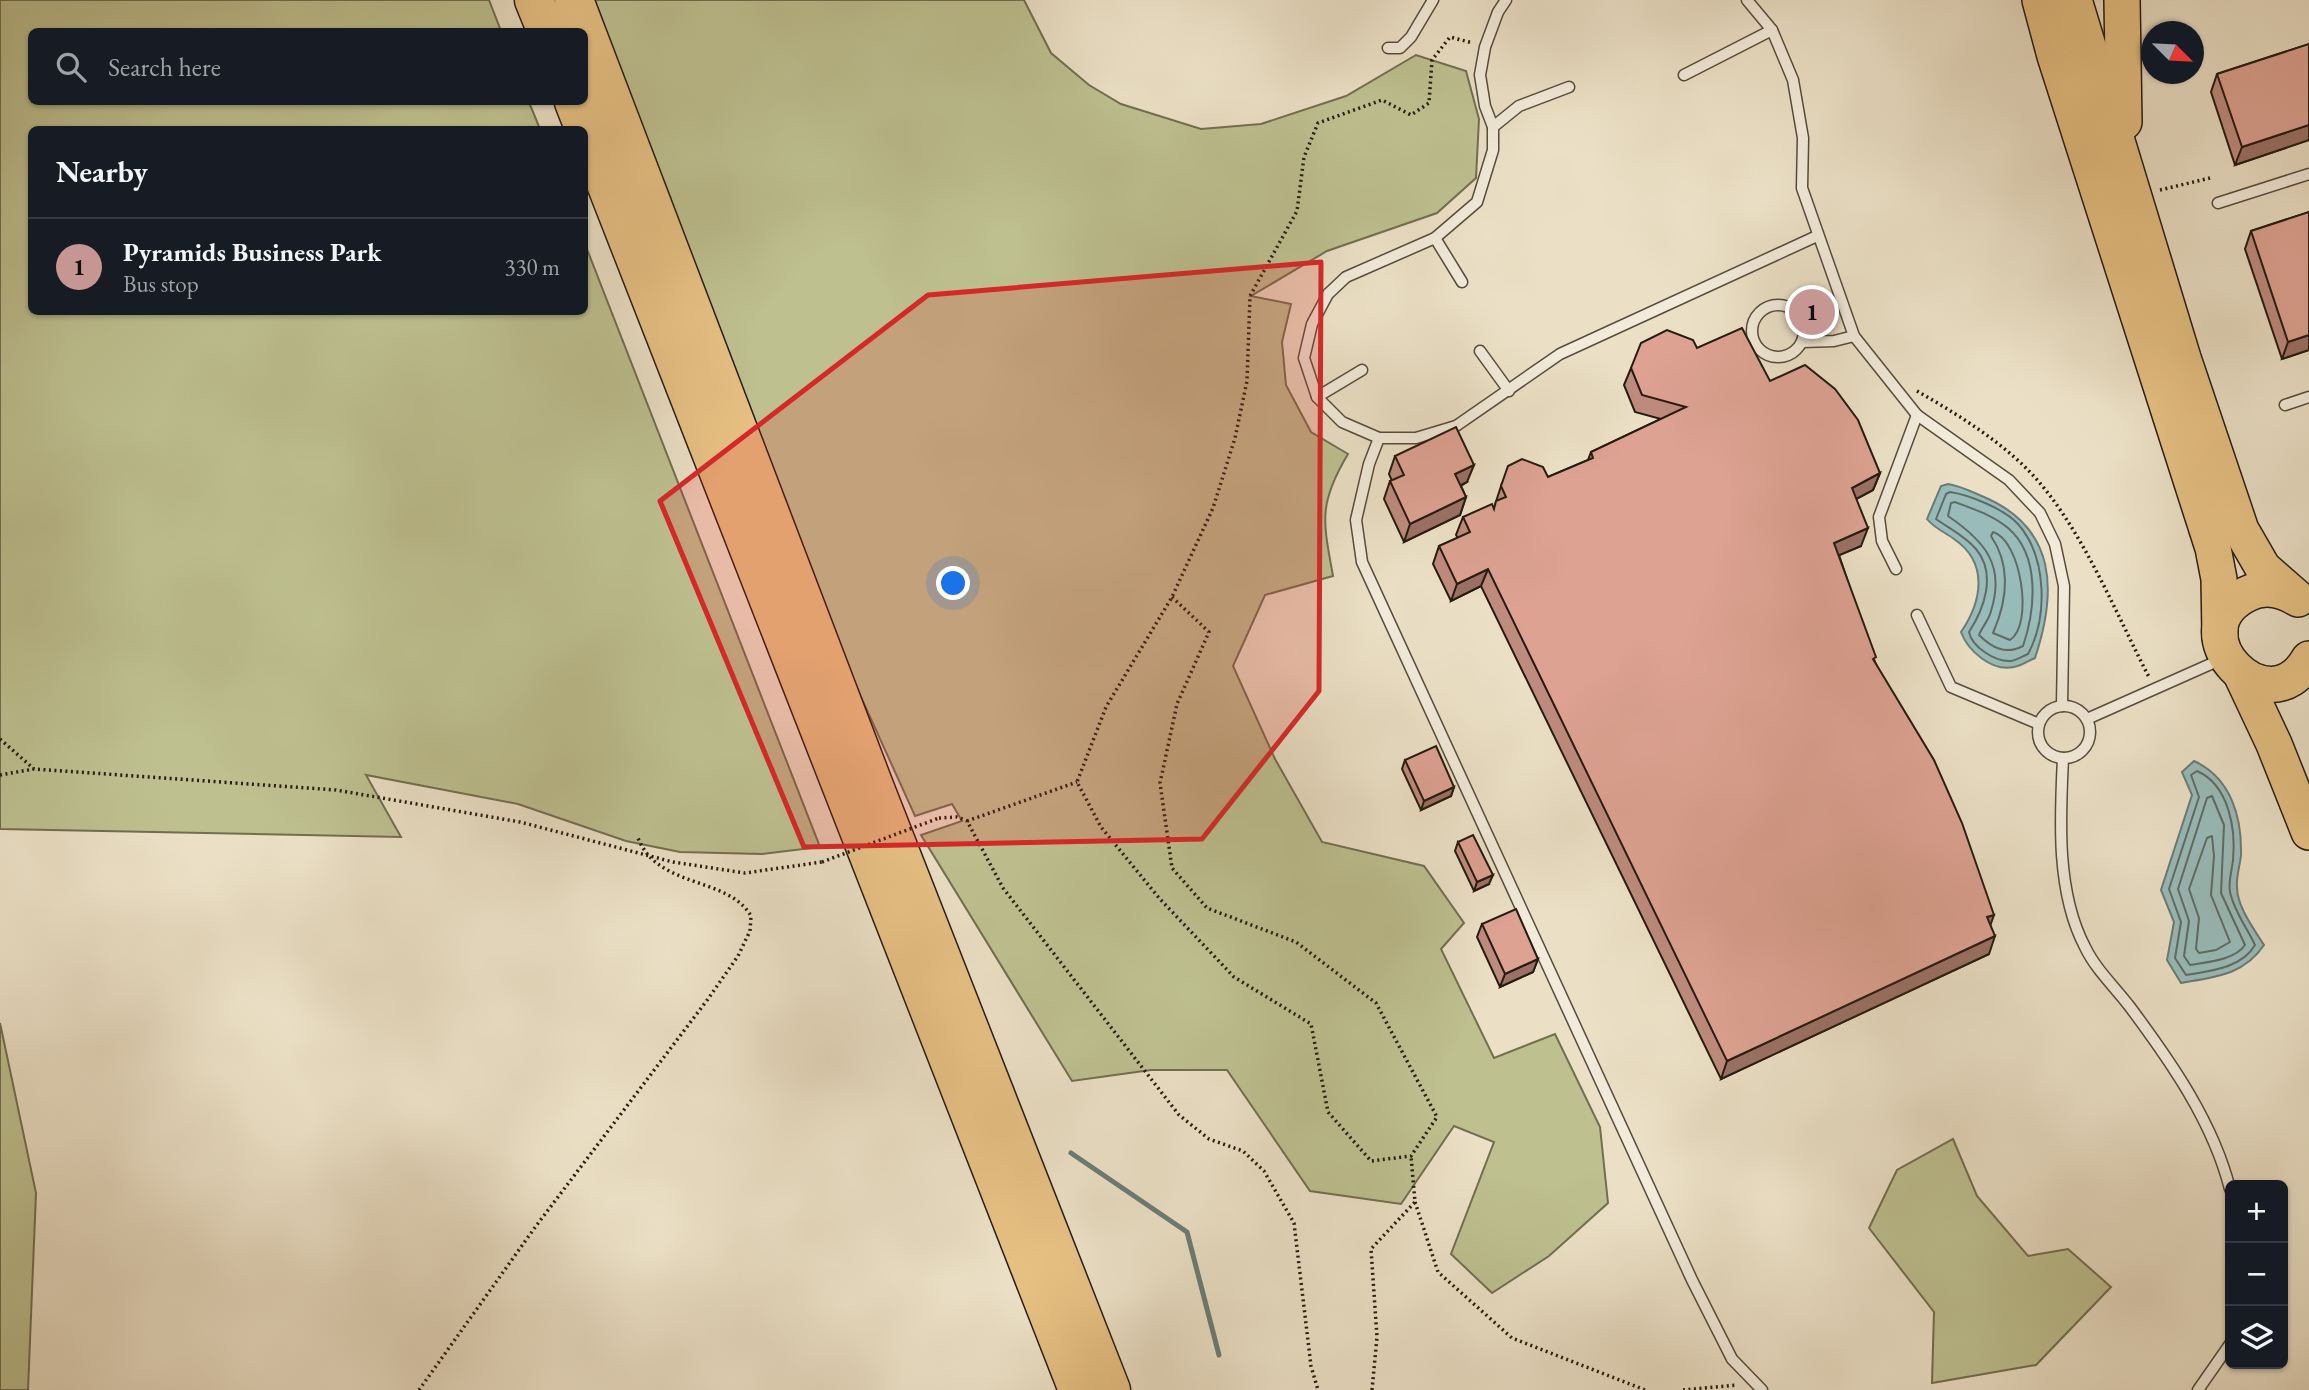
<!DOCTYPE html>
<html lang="en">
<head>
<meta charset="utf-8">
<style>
  :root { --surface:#171b24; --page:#242831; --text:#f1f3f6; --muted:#9ea1a6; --line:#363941; --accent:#c59692 }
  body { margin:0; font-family:"EB Garamond",serif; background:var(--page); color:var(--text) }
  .controls { position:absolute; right:21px; bottom:21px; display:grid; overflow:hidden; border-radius:10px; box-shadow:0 2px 5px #0004 }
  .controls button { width:63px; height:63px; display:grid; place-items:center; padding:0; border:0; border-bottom:2px solid var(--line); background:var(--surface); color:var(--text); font:35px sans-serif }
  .compass { position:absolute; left:2141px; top:21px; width:63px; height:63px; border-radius:50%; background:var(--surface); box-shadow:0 2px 5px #0004; rotate:114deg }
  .you { position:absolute; left:954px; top:584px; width:24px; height:24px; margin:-18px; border:5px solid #fff; border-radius:50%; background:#1a73e8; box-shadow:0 0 0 10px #1a73e833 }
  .badge { display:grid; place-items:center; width:46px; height:46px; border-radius:50%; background:var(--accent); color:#111; font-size:23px; font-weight:700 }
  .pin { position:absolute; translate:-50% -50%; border:4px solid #fff; box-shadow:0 2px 7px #0006 }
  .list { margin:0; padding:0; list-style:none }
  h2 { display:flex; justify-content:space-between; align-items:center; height:91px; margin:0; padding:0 28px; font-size:30px }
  h2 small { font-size:23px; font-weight:400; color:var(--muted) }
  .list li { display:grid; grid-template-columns:46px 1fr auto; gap:21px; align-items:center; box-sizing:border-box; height:98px; padding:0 28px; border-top:2px solid var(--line) }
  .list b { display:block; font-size:26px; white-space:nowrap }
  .list p { margin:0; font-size:23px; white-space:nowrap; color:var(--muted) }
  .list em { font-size:23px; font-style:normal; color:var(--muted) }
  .icon { flex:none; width:38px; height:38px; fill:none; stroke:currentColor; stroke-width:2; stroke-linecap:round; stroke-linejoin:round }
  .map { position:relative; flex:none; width:2309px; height:1390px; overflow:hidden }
  .search { position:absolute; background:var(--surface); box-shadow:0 2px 5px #0004; left:28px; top:28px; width:560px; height:77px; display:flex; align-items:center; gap:18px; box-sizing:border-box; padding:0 24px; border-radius:10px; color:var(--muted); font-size:26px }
  .panel { position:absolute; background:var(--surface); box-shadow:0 2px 5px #0004; left:28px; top:126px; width:560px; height:189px; border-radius:10px }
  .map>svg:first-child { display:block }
</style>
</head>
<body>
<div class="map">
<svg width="2309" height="1390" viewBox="0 0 2309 1390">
  <rect width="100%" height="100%" fill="#ebe0c6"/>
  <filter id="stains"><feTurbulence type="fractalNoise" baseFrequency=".00286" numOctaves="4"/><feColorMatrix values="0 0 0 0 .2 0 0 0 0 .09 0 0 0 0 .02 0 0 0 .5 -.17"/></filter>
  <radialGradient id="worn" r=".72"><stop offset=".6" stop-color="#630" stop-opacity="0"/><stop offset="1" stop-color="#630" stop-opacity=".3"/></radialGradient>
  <g fill="#bec090" stroke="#726e50" stroke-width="2">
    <path d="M0 0H489L501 31 32 32V102H529L540 129 32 130V312H584L585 244 820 847 762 854 680 852 626 841 518 804 366 775 401 837 0 829Z"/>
    <path d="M593 0H1024L1051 53 1089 85 1121 104 1201 129 1261 124 1346 96 1416 55 1466 71 1479 119 1476 178 1437 213 1327 251 1251 296 1291 304 1282 342 1286 385 1311 432 1348 454C1318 504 1323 521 1333 576L1265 595 1233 666 1275 759 1322 842 1424 866 1464 923 1441 949 1494 1058 1555 1034 1600 1127 1608 1203 1549 1256 1492 1293 1451 1254 1494 1142 1454 1126 1401 1204 1310 1191 1227 1070H1151L1072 1081 921 835 962 821 952 804 915 816 822 611 670 197Z"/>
    <path d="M0 1023 36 1193 28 1390H0Z"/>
    <path d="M1953 1139 1977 1196 2028 1256 2068 1249 2111 1287 2036 1365 1932 1383 1934 1312 1869 1228 1897 1170Z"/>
  </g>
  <g fill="#99bcba" stroke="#6b7c76" stroke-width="2">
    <path d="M1948 484C1961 486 1972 492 1984 497 2057 528 2057 592 2035 658 2028 661 2021 666 2014 667 1992 672 1968 651 1961 632 1982 601 1989 563 1954 539 1945 532 1935 529 1927 519L1941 486Z"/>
    <path d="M2194 761C2231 778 2242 817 2241 855 2240 866 2236 877 2237 887 2237 907 2254 929 2264 945 2244 975 2215 977 2181 983L2167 960 2174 922 2161 890 2192 795 2182 772Z"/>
  </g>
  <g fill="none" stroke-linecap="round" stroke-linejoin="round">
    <g stroke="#5f6c65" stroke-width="2">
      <path d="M1950 492C1970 495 2004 509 2018 524 2047 557 2048 617 2028 654 2023 656 2016 660 2011 661 1995 662 1972 647 1969 632 1984 609 1997 574 1976 549 1965 536 1950 529 1936 519L1946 494Z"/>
      <path d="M1955 502C1973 509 1993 515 2008 528 2041 556 2035 611 2023 646 2006 655 1992 648 1979 635 1982 627 1989 620 1991 611 2006 564 1983 540 1948 516L1951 503Z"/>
      <path d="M1993 532C2021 540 2034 625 2010 640L1993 633C2007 601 2012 567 1991 536Z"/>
      <path d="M2197 771C2229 785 2236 829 2233 860 2232 870 2228 882 2230 892 2234 911 2247 928 2255 945 2242 968 2210 971 2186 975L2175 958 2181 922 2169 889 2199 797 2191 775Z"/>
      <path d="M2212 796 2224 825 2221 893 2245 945C2235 960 2207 962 2190 965L2184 956 2189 921 2178 889 2207 798Z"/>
      <path d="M2212 836 2214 856 2211 895 2230 942 2216 950 2199 953 2196 949 2199 918 2189 889 2207 838Z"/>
    </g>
    <path stroke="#6b7c76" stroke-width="5" d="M1071 1153 1187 1232 1219 1355"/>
    <defs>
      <g id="lane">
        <path d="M1506 0 1498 12 1485 47 1480 75 1485 106 1493 127V150L1477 202 1435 238 1346 277 1328 294 1312 324 1304 358 1317 397 1342 422 1379 438H1416L1456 426 1560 354 1817 236"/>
        <path d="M1747 0 1772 30 1793 80 1803 138 1802 188 1854 336 1917 415 2009 480 2040 513 2055 544 2064 586 2062 706"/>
        <path d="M1388 48H1400L1411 37 1433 0"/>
        <path d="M1684 75 1772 30"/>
        <path d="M1493 127 1519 106 1569 87"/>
        <path d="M2218 203 2309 174"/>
        <path d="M1435 238 1462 282"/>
        <circle cx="1778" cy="331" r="26"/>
        <path d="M1802 342 1834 341 1854 336"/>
        <path d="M1480 351 1509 391"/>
        <path d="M1317 397 1362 370"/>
        <path d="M2285 405 2309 397"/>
        <path d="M1379 438 1369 464 1356 520 1362 562 1692 1280 1732 1359 1762 1390"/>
        <path d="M1896 569 1882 541 1879 517 1917 415"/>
        <path d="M1917 615 1951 687 2039 724"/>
        <circle cx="2064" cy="732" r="26"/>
        <path d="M2087 719 2222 659"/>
        <path d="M2063 758C2060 819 2056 892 2085 947 2096 970 2115 987 2130 1007 2171 1062 2213 1122 2230 1189"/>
        <path d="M2198 1390 2230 1344"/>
      </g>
      <g id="primary">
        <path d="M2040 0 2055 56 2213 548 2219 579 2220 636"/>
        <path d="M2074 0 2183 358 2241 530 2263 568 2296 597"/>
        <path d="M2122 0 2124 122"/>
        <path d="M2298 599C2282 589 2264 585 2247 594 2173 631 2268 731 2309 659"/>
        <path d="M2242 676 2274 744 2309 832"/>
      </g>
      <g id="highway">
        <path d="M534 0 547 32"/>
        <path d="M574 0 874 786 1111 1390"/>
        <path d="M574 102 1078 1390"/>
      </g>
    </defs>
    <use href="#lane" stroke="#564c3e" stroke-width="13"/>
    <use href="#primary" stroke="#251b10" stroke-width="38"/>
    <use href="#highway" stroke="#251b10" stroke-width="41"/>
    <g stroke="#251b10" stroke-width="3.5" stroke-dasharray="2 3.5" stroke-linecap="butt">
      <path d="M2160 190 2210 178"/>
      <path d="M1917 391C1955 413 1996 438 2027 469 2079 521 2115 612 2149 677"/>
      <path d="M1172 597 1209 632 1177 704 1160 783 1172 868 1207 908 1296 942 1376 1003 1437 1117 1411 1156 1371 1161 1328 1112 1311 1024 1234 977 1159 898 1101 827 1077 782 1106 707 1172 597 1213 508 1235 438 1247 381 1250 296 1297 211 1304 157 1318 123 1382 100 1411 115 1429 103 1432 60 1450 37 1473 43"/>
      <path d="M0 739 34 769"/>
      <path d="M0 775 34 769 336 790 520 822 673 862 745 873 822 862"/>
      <path d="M939 818 957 817 967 821 1003 888 1179 1115 1209 1139 1243 1151 1264 1171 1294 1223 1311 1366 1318 1390"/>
      <path d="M967 821 1077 782"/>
      <path d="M1415 1202 1438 1272 1512 1338 1645 1390"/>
      <path d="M419 1390 536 1226 708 999 738 956 750 931 751 916C728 876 658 889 638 838"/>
      <path d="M1372 1390 1377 1337 1371 1249 1415 1202 1411 1156"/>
      <path d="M1683 1390 1737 1385"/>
    </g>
    <use href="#lane" stroke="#f2ebda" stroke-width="10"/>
    <use href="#primary" stroke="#e6c083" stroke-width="35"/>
    <use href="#highway" stroke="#e6c083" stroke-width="38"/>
    <path stroke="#251b10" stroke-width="3.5" stroke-dasharray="2 3.5" stroke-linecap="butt" d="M822 862 939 818"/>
  </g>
  <g fill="#be8b7e" stroke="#251b10" stroke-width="2">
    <path d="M2309 44V140L2235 165 2211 92 2217 74Z"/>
    <path d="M2309 212V350L2282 359 2245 249 2251 231Z"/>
    <path d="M1697 348 1770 381 1880 473 1873 490 1856 499 1861 546 1839 555 1875 662 1990 925 1989 954 1721 1079 1481 586 1451 601 1433 564 1439 546 1458 538 1456 535 1463 517 1494 508 1502 483 1548 477 1588 460 1591 452 1661 419 1635 412 1624 385 1631 368Z"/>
    <path d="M1395 456 1467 482 1461 486 1466 497 1460 515 1404 542 1384 499 1390 481H1392L1389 474Z"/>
    <path d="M1405 760 1454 787 1451 796 1421 810 1402 769Z"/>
    <path d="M1458 842 1489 884 1474 891 1455 851Z"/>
    <path d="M1482 924 1538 959 1533 972 1500 987 1477 937Z"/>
  </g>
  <g fill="#9b7166" stroke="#251b10" stroke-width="2">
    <path d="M2309 125V140L2235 165 2242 147Z"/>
    <path d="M2309 335V350L2282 359 2288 342Z"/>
    <path d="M1474 465 1467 482 1449 491 1455 474Z"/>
    <path d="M1880 473 1873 490 1845 505 1852 488Z"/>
    <path d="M1466 497 1460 515 1404 542 1410 524Z"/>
    <path d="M1868 528 1861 546 1828 560 1834 543Z"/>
    <path d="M1488 569 1481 586 1451 601 1457 584Z"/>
    <path d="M1454 787 1451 796 1421 810 1424 801Z"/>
    <path d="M1493 875 1489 884 1474 891 1477 882Z"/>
    <path d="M1994 915 1988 932 1987 917Z"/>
    <path d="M1995 936 1989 954 1721 1079 1727 1061Z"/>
    <path d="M1538 959 1533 972 1500 987 1505 974Z"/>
  </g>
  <g fill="#dda292" stroke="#251b10" stroke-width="2">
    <path d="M2309 44V125L2242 147 2217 74Z"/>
    <path d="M2309 212V335L2288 342 2251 231Z"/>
    <path d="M1742 328 1770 381 1805 365 1835 389 1858 420 1880 473 1852 488 1868 528 1834 543 1876 657 1873 659 1934 760 1962 823 1994 915 1987 917 1995 936 1727 1061 1488 569 1457 584 1439 546 1470 532 1463 517 1492 504 1494 509 1496 501 1506 497 1501 486 1508 466 1522 459 1543 467 1548 477 1593 458 1591 452 1686 407 1642 395 1631 368 1641 343 1667 330 1693 340 1697 348Z"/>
    <path d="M1456 427 1474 465 1455 474 1466 497 1410 524 1390 481 1404 475 1395 456Z"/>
    <path d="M1436 746 1454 787 1424 801 1405 760Z"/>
    <path d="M1473 835 1493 875 1477 882 1458 842Z"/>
    <path d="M1516 909 1538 959 1505 974 1482 924Z"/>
  </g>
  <path fill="#d62828" fill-opacity="0.2" stroke="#d62828" stroke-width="5" stroke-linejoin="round" d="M1321 262 1319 691 1202 839 804 847 660 501 928 295Z"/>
  <rect width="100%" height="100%" filter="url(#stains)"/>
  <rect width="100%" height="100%" fill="url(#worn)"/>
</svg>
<div class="controls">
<button>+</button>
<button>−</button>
<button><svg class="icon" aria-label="layers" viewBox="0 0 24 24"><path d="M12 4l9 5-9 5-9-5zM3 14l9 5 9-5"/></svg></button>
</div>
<svg class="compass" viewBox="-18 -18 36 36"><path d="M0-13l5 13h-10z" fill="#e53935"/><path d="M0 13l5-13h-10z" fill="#9ea1a6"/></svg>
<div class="you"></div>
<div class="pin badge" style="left:1812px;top:312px">1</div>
<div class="search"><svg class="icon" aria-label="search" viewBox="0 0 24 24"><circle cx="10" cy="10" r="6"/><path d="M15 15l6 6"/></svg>Search here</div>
<section class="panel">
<h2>Nearby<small></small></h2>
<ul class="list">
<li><span class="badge">1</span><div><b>Pyramids Business Park</b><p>Bus stop</p></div><em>330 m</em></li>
</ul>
</section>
</div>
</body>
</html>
